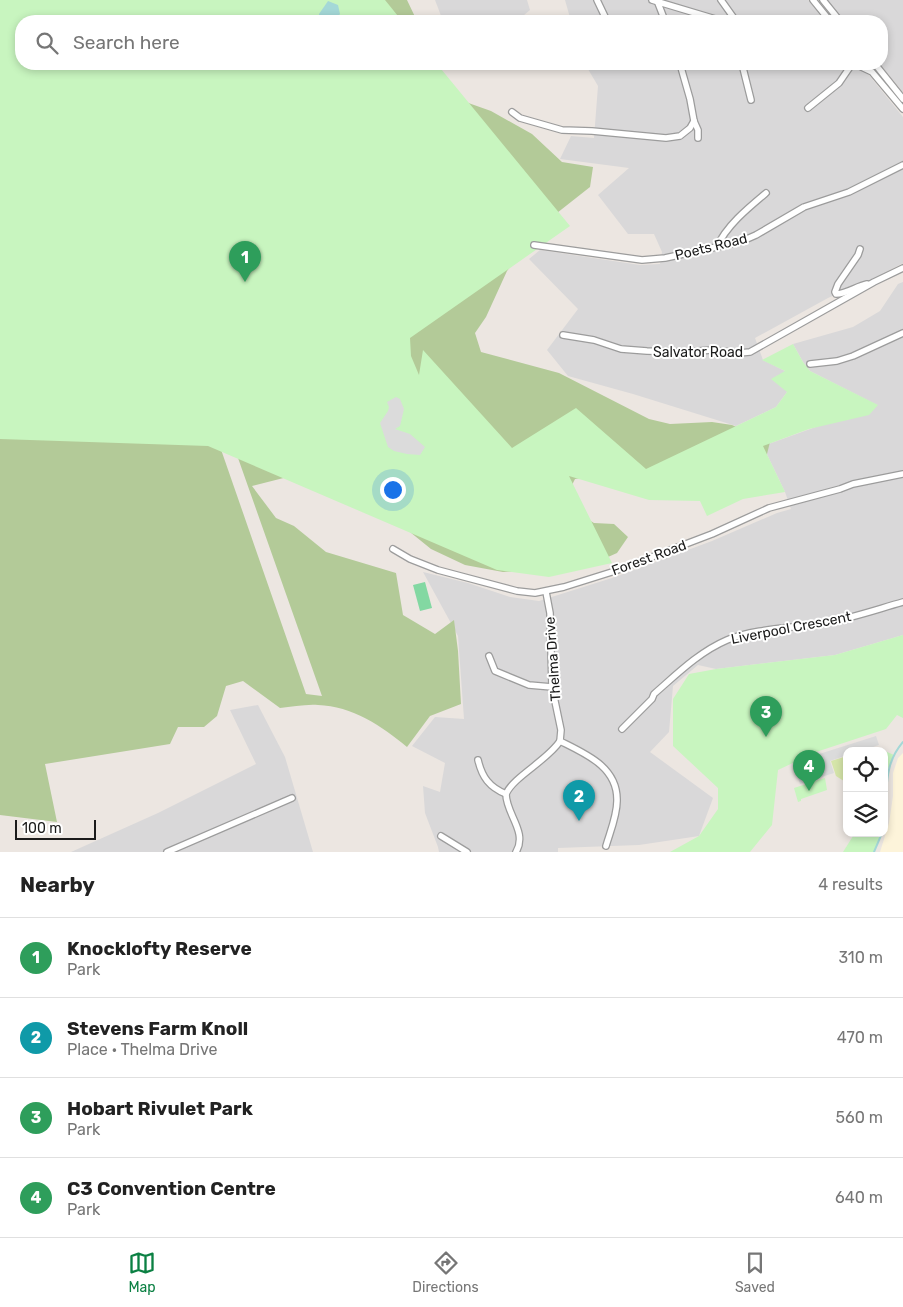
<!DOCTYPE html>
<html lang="en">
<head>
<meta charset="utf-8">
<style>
  :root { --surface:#fff; --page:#f2f2f2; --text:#222; --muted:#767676; --line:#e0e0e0; --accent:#0b8043 }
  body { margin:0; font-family:Rubik,sans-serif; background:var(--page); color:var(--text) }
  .controls { position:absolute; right:15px; bottom:15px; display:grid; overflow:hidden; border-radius:10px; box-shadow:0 2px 8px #0003 }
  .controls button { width:45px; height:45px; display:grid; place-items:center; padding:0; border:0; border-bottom:1px solid var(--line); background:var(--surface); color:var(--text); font:25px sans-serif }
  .scale { position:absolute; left:15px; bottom:12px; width:81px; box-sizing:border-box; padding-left:5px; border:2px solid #1b1b1b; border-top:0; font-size:14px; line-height:18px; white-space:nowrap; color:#1b1b1b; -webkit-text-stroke:4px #fff; paint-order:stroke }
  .you { position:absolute; left:392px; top:489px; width:18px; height:18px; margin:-12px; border:4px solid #fff; border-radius:50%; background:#1a73e8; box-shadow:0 0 0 8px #1a73e833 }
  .badge { display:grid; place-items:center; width:32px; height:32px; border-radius:50%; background:var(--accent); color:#fff; font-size:16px; font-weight:700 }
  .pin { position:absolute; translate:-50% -41px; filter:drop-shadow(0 1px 2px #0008) }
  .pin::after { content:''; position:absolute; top:26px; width:18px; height:15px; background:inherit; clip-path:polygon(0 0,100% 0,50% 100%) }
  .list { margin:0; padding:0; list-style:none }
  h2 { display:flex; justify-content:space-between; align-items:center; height:65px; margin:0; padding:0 20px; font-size:21px }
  h2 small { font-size:16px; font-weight:400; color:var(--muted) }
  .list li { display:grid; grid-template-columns:32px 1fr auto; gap:15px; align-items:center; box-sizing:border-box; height:80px; padding:0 20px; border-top:1px solid var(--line) }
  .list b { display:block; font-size:19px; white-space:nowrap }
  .list p { margin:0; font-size:16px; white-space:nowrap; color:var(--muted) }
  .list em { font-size:16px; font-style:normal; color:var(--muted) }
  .icon { flex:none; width:28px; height:28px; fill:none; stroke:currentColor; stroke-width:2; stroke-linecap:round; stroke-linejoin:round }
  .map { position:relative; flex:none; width:903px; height:852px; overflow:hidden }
  .search { position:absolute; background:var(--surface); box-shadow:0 2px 8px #0003; left:15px; right:15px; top:15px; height:55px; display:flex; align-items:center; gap:12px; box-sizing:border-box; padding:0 18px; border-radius:20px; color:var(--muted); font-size:19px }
  .sheet { height:385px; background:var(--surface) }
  nav { display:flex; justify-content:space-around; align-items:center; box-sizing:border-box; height:70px; border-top:1px solid var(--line); background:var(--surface); font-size:14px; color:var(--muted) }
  nav a { display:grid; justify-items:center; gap:2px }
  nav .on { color:var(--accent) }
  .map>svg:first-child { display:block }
</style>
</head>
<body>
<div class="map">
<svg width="903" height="852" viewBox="0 0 903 852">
  <rect width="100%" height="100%" fill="#ece6e1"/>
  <g fill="#d9d8d9">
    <path d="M435 0H527L530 10 517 21H443Z"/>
    <path d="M565 0H808L825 21H571Z"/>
    <path d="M827 0H903V92L880 64H882V21H845Z"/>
    <path d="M585 64H860L903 117V263L867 282 857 285 828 298 755 338 763 360 785 371 787 392 776 407 736 426 633 394 568 376 547 350 578 309 529 259 540 250 640 265 660 264 662 252 654 234H628L598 195 629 168 560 159 571 136 594 138 598 86Z"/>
    <path d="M903 282V635L835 655 716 669 698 665 673 686 669 732 650 752 713 798 699 836 639 845 558 848V852H439L438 847 425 813 423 786 440 792 445 763 412 746 435 717 464 719 458 636 423 572 468 583 510 597 539 601 615 577 712 541 777 513 791 509 785 492 763 446 877 405 810 371 803 362 793 344 853 327 880 311 898 284Z"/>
    <path d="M258 705 285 757 313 852H71L158 813 256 764 230 710Z"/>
  </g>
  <path fill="#fdf4da" d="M903 753V852H880L889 823 893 796V773L898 758Z"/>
  <path fill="#d5e5a9" d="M847 756V783L836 776 831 761Z"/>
  <path fill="#b3ca98" d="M0 0H407L417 21H21V64H438L437 82 443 94 491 111 532 134 562 162 593 167 590 187 543 224 507 271 486 317 475 333 481 352 559 373 649 419 670 424 712 422 732 425 770 442 761 478 595 476 575 479 566 497 577 513 594 523 614 524 628 537 617 553 599 561 561 568 503 572 465 565 431 549 368 498 315 470 252 486 276 518 294 526 326 552 396 573 403 615 435 634 454 620 458 651 461 704 430 716 407 747C382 726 352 706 318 705 306 704 292 707 280 708L243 681 226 686 217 716 204 727H178L170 744 45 764 57 822 0 815V237L160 274 306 694 322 696 172 271 17 218Z"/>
  <g fill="#c8f5bf">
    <path d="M0 0H385L402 21H21V64H437L570 226 410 338 411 356 419 375 423 350 512 448 576 408 646 469 776 407 787 392 771 379 785 371 762 360 793 344 803 362 810 371 878 405 869 415 809 429 763 446 785 492 743 499 707 516 700 501 649 500 569 476 612 563 549 577 497 570 208 446 0 439Z"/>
    <path d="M903 635V718L897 715 886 729 816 752 778 770 772 825 750 852H670L699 836 718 809V788L673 746V699L689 674 716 669 835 655Z"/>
    <path d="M887 752 894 755 888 769 884 817V759Z"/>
    <path d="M825 778 827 790 801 799V801L798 802 794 788Z"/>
    <path d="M855 833H882L874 852H843Z"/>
  </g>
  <path fill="#83d8a2" d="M425 582 432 608 420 611 413 585Z"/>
  <g fill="#dbdbdb">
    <path d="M396 397 400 399 404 409 400 426 395 429 410 434 425 447 420 455 407 454 394 451 388 447 380 423 388 411 389 407 387 402Z"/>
    <path d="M876 736 879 745 861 751H847V755L830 761 834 773 800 784 796 772 818 764 816 755Z"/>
  </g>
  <path fill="#a4d8d7" d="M328 1 338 5 340 14 334 21H320L319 14Z"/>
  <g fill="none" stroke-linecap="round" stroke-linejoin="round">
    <g stroke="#a4d8d7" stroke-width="2">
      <path d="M884 817C888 789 883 765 903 742"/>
      <path d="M874 852 882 833"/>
    </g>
    <defs>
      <g id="street">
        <path d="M597 0 607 21"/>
        <path d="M652 0 722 21"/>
        <path d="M721 0 736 21"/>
        <path d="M813 0 830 21"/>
        <path d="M823 0 840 21"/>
        <path d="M658 3 665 21"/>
        <path d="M680 64 690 99 694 121 698 130V138"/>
        <path d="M742 64 751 100"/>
        <path d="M855 64 872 72 903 109"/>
        <path d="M875 64 903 99"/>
        <path d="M808 108 839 83 852 64"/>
        <path d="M512 112 520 118 562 130 592 131 666 138 680 136 690 128 694 121"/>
        <path d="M534 245 642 260 665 258 740 242 756 235 804 207 849 192 903 165"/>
        <path d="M717 247C726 226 748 208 766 193"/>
        <path d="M860 249 858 255 838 284 835 292 836 294C846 294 857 286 867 284"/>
        <path d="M563 335 594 340 621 349 647 351 685 352 712 350 739 353 750 352 874 282 903 268"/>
        <path d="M810 364 837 361 853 356 903 333"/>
        <path d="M393 549 410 559 438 570 517 591 535 593 564 587 615 571 712 534 769 508 840 489 853 484 903 474"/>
        <path d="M546 592 550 613 552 687 561 730 560 741C586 754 618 767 617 801 617 816 610 832 606 846"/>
        <path d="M489 656 495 671 529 685 552 687"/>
        <path d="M622 729 652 699 654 694C677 674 699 652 727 640 755 628 796 628 825 623 852 618 878 609 903 602"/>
        <path d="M478 760C482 777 489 787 506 794"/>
        <path d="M441 836 467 852"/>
        <path d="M167 852 292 798"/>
        <path d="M516 852C528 832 506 814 506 794 513 777 548 760 560 741"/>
      </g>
    </defs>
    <use href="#street" stroke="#9c9c9c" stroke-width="8"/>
    <use href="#street" stroke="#fff" stroke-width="5.5"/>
  </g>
  <g text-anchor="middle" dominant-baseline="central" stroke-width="4" stroke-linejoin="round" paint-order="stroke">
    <g font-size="14" fill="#1b1b1b" stroke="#fff">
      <text transform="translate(711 247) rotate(-14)">Poets Road</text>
      <text x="698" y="352">Salvator Road</text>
      <text transform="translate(649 558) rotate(-20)">Forest Road</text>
      <text transform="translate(791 628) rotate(-11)">Liverpool Crescent</text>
      <text transform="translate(553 659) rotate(-94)">Thelma Drive</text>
    </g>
  </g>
</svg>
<div class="controls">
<button><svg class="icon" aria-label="locate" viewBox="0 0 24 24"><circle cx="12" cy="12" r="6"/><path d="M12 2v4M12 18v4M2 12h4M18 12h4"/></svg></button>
<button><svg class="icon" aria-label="layers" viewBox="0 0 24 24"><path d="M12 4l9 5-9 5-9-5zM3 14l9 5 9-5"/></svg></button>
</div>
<div class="scale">100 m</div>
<div class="you"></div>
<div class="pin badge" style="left:245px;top:282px;background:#2e9e5b">1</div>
<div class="pin badge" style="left:579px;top:821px;background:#0f9aa8">2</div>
<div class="pin badge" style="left:766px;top:737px;background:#2e9e5b">3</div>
<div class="pin badge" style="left:809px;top:791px;background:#2e9e5b">4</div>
<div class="search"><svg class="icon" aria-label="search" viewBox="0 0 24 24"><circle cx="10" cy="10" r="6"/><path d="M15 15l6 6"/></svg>Search here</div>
</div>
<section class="sheet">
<h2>Nearby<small>4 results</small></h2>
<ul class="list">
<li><span class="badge" style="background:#2e9e5b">1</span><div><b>Knocklofty Reserve</b><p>Park</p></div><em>310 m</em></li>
<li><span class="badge" style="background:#0f9aa8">2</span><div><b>Stevens Farm Knoll</b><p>Place · Thelma Drive</p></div><em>470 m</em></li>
<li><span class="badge" style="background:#2e9e5b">3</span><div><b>Hobart Rivulet Park</b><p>Park</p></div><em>560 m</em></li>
<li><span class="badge" style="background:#2e9e5b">4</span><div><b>C3 Convention Centre</b><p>Park</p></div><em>640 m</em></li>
</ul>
</section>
<nav>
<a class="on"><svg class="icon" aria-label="map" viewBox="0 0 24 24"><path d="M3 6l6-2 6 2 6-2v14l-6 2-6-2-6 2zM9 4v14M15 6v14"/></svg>Map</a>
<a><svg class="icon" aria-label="directions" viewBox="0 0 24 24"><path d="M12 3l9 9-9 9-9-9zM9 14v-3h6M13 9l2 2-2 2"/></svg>Directions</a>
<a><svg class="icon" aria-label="saved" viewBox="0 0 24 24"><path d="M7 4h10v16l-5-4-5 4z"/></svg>Saved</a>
</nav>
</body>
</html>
